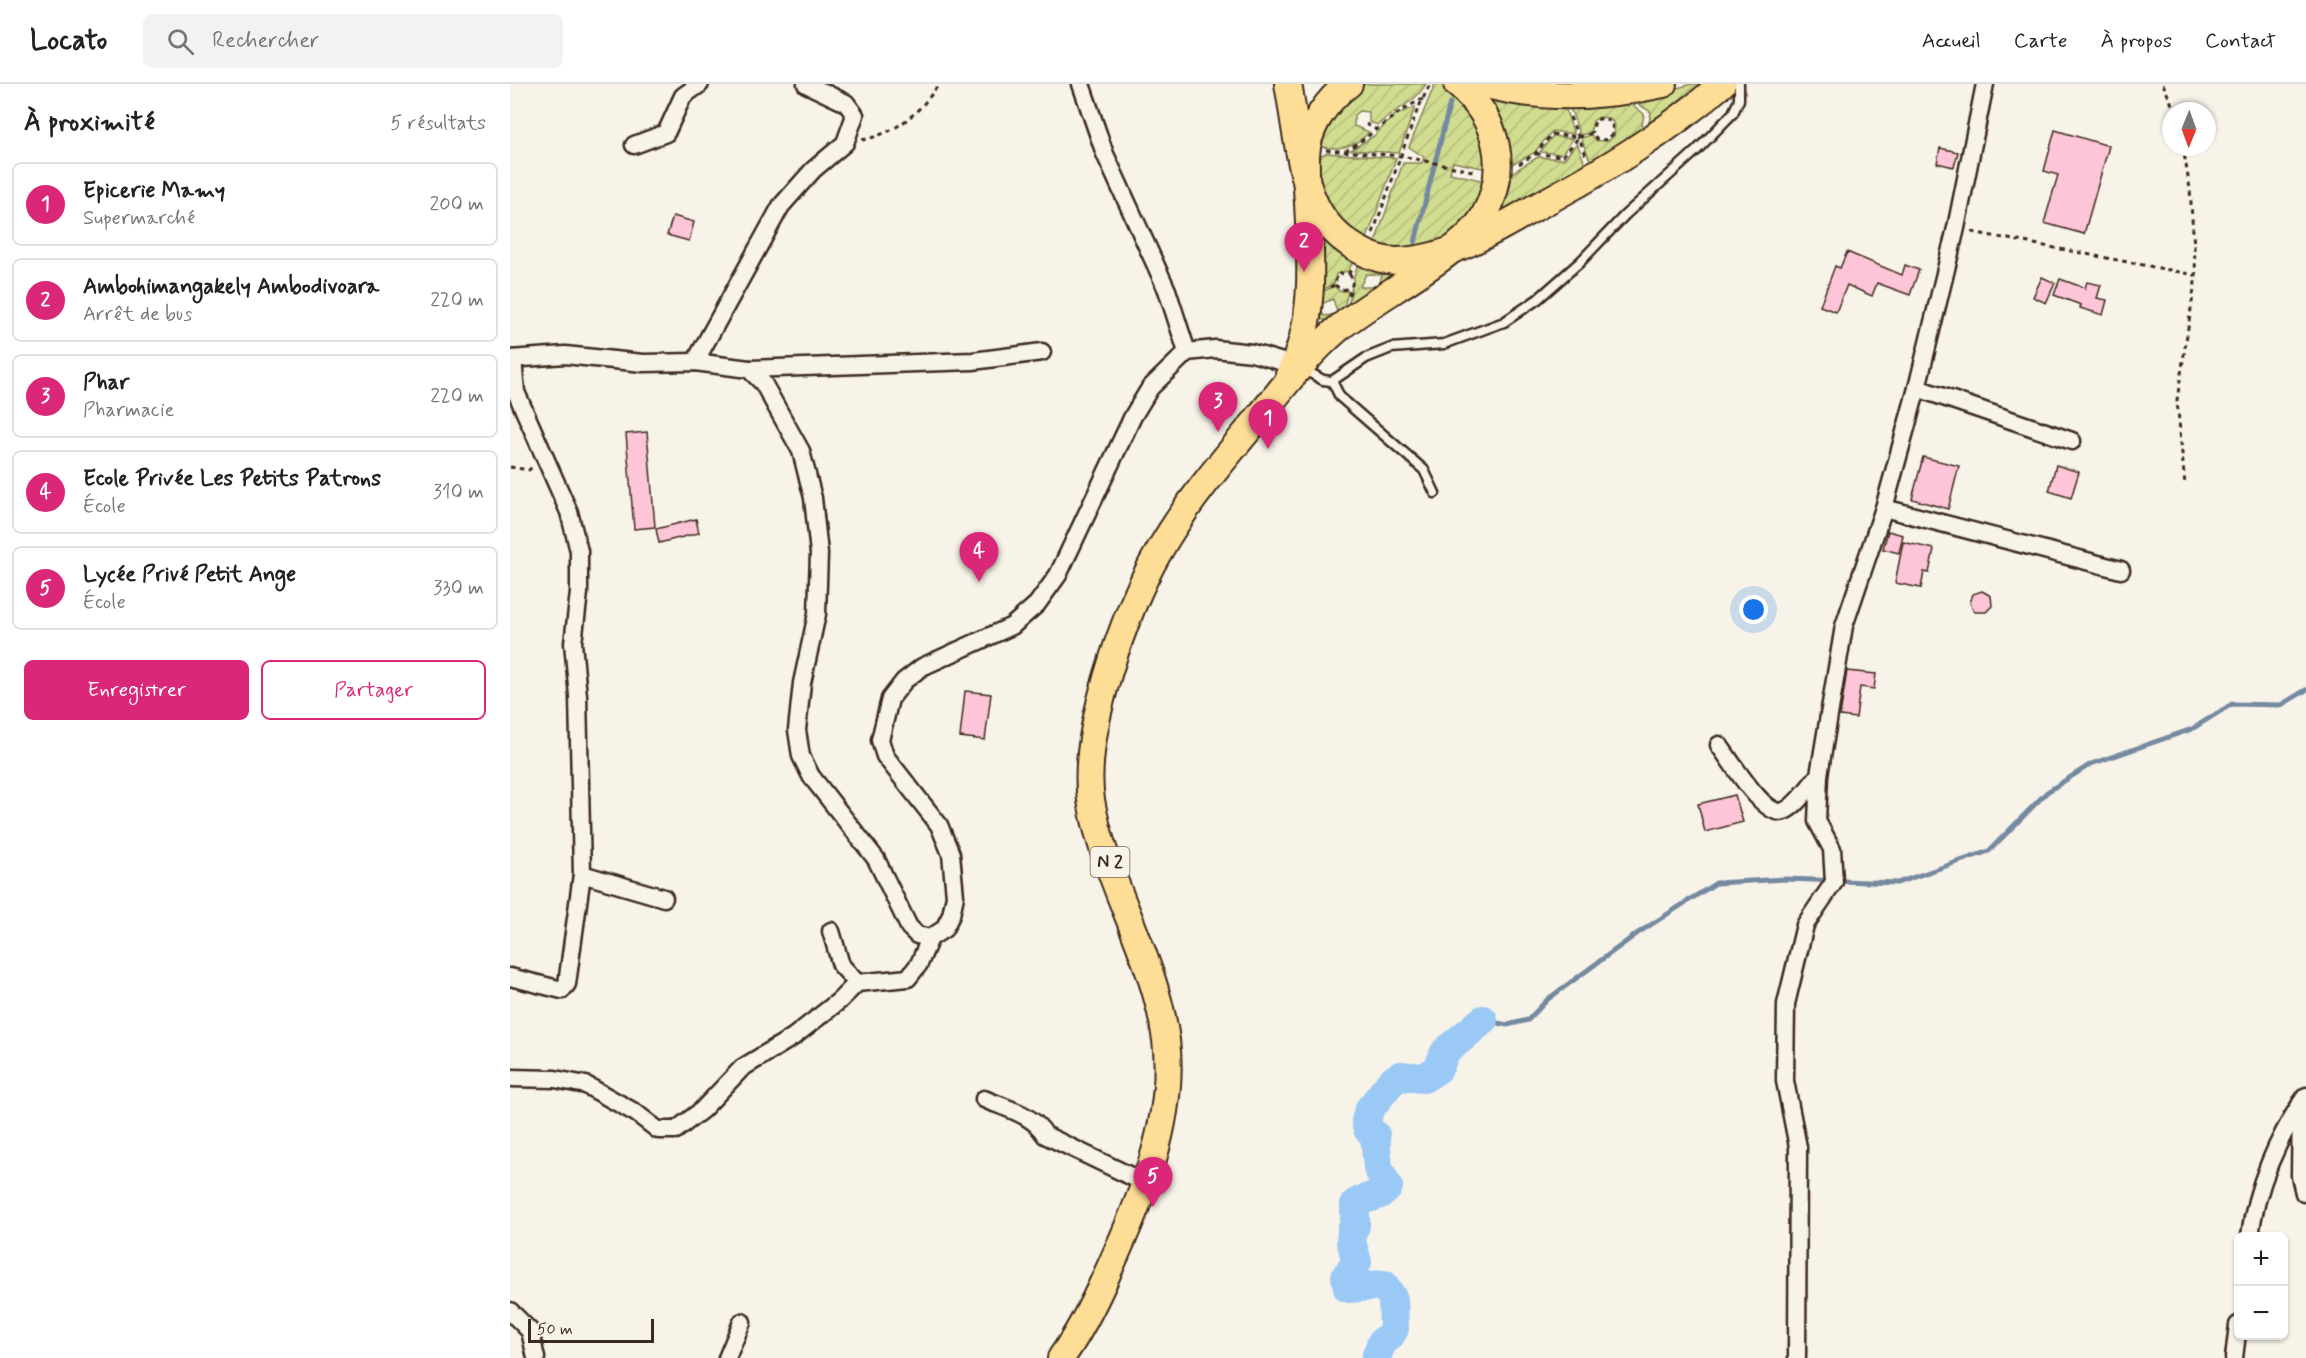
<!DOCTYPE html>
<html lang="fr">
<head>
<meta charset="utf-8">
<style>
  :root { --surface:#fff; --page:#f2f2f2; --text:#222; --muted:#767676; --line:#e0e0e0; --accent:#db2777 }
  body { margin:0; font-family:Mynerve,sans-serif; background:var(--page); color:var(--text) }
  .controls { position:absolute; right:18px; bottom:18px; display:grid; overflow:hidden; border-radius:9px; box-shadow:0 2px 4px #0004 }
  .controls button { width:54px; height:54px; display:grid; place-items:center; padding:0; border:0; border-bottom:2px solid var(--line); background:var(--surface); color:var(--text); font:30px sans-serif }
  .compass { position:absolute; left:1652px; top:18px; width:54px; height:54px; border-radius:50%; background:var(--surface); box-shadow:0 2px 4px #0004; rotate:181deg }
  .scale { position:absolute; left:18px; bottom:15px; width:126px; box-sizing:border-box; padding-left:6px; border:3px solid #3b2a1e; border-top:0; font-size:16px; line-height:21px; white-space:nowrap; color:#3b2a1e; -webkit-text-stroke:4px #f7f3e8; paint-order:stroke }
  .you { position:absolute; left:1244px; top:526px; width:21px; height:21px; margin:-15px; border:4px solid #fff; border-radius:50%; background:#1a73e8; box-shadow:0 0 0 9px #1a73e833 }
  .badge { display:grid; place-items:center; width:39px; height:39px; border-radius:50%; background:var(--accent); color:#fff; font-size:20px; font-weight:700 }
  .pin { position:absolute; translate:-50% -50px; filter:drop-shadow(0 2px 3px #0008) }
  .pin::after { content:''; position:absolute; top:32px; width:21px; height:18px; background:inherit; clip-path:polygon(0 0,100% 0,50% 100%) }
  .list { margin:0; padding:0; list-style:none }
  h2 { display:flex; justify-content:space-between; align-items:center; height:78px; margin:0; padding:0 24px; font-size:26px }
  h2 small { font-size:20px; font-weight:400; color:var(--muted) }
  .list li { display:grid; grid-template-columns:39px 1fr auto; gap:18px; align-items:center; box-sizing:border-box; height:84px; margin:0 12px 12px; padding:0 12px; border:2px solid var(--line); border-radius:9px }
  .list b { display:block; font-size:22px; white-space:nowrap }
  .list p { margin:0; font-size:20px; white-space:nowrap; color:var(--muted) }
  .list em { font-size:20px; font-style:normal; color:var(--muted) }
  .actions { display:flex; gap:12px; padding:18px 24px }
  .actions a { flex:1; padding:14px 0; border:2px solid var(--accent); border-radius:9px; text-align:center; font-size:21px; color:var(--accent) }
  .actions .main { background:var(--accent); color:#fff }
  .icon { flex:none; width:33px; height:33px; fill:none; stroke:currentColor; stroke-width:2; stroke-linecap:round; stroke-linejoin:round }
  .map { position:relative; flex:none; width:1796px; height:1274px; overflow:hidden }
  header { display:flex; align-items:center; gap:36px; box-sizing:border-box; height:84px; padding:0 30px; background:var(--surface); border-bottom:2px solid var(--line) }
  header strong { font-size:28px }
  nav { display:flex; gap:33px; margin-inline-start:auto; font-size:21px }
  .search { width:420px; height:54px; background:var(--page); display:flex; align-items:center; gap:15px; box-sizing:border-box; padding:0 21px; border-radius:9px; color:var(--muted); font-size:22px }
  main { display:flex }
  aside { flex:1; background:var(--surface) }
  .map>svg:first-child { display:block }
</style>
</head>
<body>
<header>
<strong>Locato</strong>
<div class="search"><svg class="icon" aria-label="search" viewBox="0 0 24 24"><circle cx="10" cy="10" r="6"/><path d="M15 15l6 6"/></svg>Rechercher</div>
<nav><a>Accueil</a><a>Carte</a><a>À propos</a><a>Contact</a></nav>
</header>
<main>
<aside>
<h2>À proximité<small>5 résultats</small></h2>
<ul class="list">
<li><span class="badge">1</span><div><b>Epicerie Mamy</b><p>Supermarché</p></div><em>200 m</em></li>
<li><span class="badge">2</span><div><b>Ambohimangakely Ambodivoara</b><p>Arrêt de bus</p></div><em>220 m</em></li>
<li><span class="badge">3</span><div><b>Phar</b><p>Pharmacie</p></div><em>220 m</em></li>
<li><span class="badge">4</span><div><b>Ecole Privée Les Petits Patrons</b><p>École</p></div><em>310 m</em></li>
<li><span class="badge">5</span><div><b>Lycée Privé Petit Ange</b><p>École</p></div><em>330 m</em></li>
</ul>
<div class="actions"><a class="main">Enregistrer</a><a>Partager</a></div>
</aside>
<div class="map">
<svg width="1796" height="1274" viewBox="0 0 1796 1274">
  <defs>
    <pattern id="garden-furrows" width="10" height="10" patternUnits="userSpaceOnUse" patternTransform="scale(1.5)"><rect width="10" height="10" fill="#d0dc8f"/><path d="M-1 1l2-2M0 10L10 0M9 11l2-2" fill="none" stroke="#b4bd7b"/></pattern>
  </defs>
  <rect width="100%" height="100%" fill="#f7f3e8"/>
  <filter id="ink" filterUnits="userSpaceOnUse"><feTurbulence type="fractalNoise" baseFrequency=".0167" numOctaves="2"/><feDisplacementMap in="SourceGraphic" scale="12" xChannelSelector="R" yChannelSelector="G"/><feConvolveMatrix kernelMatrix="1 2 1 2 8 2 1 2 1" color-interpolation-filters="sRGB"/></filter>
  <g filter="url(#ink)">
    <g fill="url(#garden-furrows)" stroke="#868356" stroke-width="1.5">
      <path d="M856 0H916C904 21 886 23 868 41L859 38V28L849 27 844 31V42L859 48C846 63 827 67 808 62L809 47 851 2Z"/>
      <path d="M925 0 938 2 965 29 982 86 943 78 940 89 979 98C968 127 947 156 916 165 901 169 879 164 863 164L893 79H912L914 73 899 63Z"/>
      <path d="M1182 0H1197L1138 45 1141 28 1122 16Z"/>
      <path d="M970 7 1054 21 1064 50 1042 47 1024 69 998 82Z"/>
      <path d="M1118 17 1134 30 1130 52 1082 81 1071 54 1081 51 1087 57 1099 56 1104 52 1105 41 1099 34 1089 33 1083 37 1080 49 1070 51 1059 21Z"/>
      <path d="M905 23 889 69 841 66 864 52 885 31Z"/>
      <path d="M1043 52 1063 55 1052 70 1030 68Z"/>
      <path d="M1067 59 1077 85 983 135 998 91 1028 73 1054 75Z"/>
      <path d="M816 69 886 74 855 160 812 120 805 74Z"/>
      <path d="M811 145 846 173 838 187 826 190 824 200 807 208Z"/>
      <path d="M850 175 900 185 868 202 872 191 856 190 850 203H867L837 229C841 210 842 191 850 175Z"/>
      <path d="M824 202 830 207H838L832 233 827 228 823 215 809 221 814 232 827 230 824 240 804 232 806 211Z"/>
    </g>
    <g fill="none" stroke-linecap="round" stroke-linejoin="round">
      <g stroke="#7589a0" stroke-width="5">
        <path d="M905 158 940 19"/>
        <path d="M973 936 997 941 1018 936 1038 915 1128 849 1206 799 1275 795 1387 799 1479 767 1537 708 1581 680 1682 645 1722 620 1771 621 1796 606"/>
      </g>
      <path stroke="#9bc9f6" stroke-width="30" d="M866 1274 872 1258 879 1253 884 1245 883 1215 874 1201 838 1204 836 1192 847 1178 841 1157 842 1146 845 1142V1120C855 1112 871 1114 878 1103L868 1084 865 1051 858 1045 856 1037 859 1026 881 998 890 992 914 994 928 985 935 968 973 936"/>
    </g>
    <g fill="#fec4d7" stroke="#3b2a1e" stroke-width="1.5">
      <path d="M1545 46 1599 62 1574 150 1534 139 1548 91 1534 87Z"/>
      <path d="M1430 64 1448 68 1444 83 1427 79Z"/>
      <path d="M163 132 184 138 179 157 157 151Z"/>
      <path d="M1337 168 1392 191 1395 181 1409 186 1400 211 1367 199 1362 212 1337 201 1326 228 1310 222 1325 182 1330 184Z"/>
      <path d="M1532 193 1545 199 1536 219 1523 213Z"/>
      <path d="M1550 195 1575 204 1577 198 1591 201 1587 214 1597 216 1593 231 1570 224 1571 221 1544 211Z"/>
      <path d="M137 348 145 443 124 445 116 350Z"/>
      <path d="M1413 373 1449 382 1438 425 1402 415Z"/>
      <path d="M1546 381 1569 388 1561 414 1539 407Z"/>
      <path d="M186 435 189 449 149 459 146 445Z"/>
      <path d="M1378 447 1393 451 1389 469 1373 465Z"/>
      <path d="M1393 458 1424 465 1419 489 1414 488 1411 504 1385 499Z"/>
      <path d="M1472 507 1481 512 1482 522 1476 528H1465L1460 519 1463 510Z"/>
      <path d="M1337 587 1366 590 1364 605 1350 603 1346 634 1330 632Z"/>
      <path d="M455 607 481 610 475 656 450 653Z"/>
      <path d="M1225 711 1233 738 1195 748 1188 720Z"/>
    </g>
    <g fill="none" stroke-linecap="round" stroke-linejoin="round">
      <defs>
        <g id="service">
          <path d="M793 285 813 296 822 297 856 274 881 264 934 260 994 238 1028 215 1070 178 1115 131 1186 67 1223 29 1229 16V0"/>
          <path d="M822 297 830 313 914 386 925 409"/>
        </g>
        <g id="minor">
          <path d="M571 0 595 70 657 206 677 268"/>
          <path d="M124 61 156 49 173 12 190 0"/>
          <path d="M0 275 55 271 133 279 185 278 239 285 253 299 291 367 303 414 309 469 307 530 292 599 287 646 291 672 301 692 366 775 399 843 407 851 420 854 434 845 441 831 445 812 441 770 429 741 375 672 370 656 380 615 394 597 412 583 502 542 527 520 548 491 623 332 640 304 677 268 705 265 742 269 790 283"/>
          <path d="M185 278 271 122 303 86 335 59 345 31 336 19 296 0"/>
          <path d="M239 285 463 277 532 268"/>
          <path d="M1407 304 1562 357"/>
          <path d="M1374 424 1611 486"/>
          <path d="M1209 661C1220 675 1255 735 1274 727 1287 722 1300 701 1309 691"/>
          <path d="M72 790 154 814"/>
          <path d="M321 847 331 881 347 899"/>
          <path d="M0 893 52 906 57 900 72 790 68 612 63 559 69 509V467L59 428 6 308 3 275"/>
          <path d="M0 994 45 995 76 1001 126 1029 148 1046H166L192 1026 232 984 283 953 329 917 347 899 398 894 409 880 420 854"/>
          <path d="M474 1015C495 1024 523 1030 535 1051L635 1099"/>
          <path d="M1791 1019 1790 1092 1794 1109H1796"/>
          <path d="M1740 1152C1746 1103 1768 1053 1796 1012"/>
          <path d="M0 1227 20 1247 26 1274"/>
          <path d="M217 1274 232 1238"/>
          <path d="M1287 1274 1288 1063 1275 997 1276 920 1295 841 1324 798 1322 765 1307 737 1309 691 1334 542 1374 424 1407 304 1446 144 1475 0"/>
          <path d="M1724 1274 1728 1241"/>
        </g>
        <g id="primary">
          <path d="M778 0C786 41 790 108 817 139 833 159 861 177 887 177 938 176 984 147 1026 123 1093 87 1155 50 1212 0"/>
          <path d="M974 0C1033 17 1094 13 1153 0"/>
          <path d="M779 291C806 238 801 176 798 119 797 101 794 81 797 63 801 39 819 14 839 0"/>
          <path d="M551 1274C570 1248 584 1219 597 1190 630 1118 666 1036 656 956 645 872 595 799 581 716 571 650 615 526 648 469 675 421 710 380 745 338 771 306 797 271 829 244 866 213 953 170 974 132 1000 84 988 34 947 0"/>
        </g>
      </defs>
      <use href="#service" stroke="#3b2a1e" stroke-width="13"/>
      <use href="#minor" stroke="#3b2a1e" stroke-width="21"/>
      <use href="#primary" stroke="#3b2a1e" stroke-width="30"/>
      <g stroke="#3b2a1e" stroke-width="3" stroke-dasharray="4.5 4.5" stroke-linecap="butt">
        <path d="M1653 0 1665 27"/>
        <path d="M1060 33 1076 71"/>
        <path d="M856 40 867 46"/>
        <path d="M352 56C387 49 409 29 429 0"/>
        <path d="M1673 63 1680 105 1686 192 1667 316 1675 401"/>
        <path d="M816 66 892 72 967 88"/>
        <path d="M835 67C864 51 882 29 913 15"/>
        <path d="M1026 70 1053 72 1069 53"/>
        <path d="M1009 80 1025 70 1042 50 1069 53 1082 49 1087 55 1096 56 1103 50 1102 39 1094 34 1085 36 1082 49"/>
        <path d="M1462 148 1685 191"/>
        <path d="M863 149 907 27 920 0"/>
        <path d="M825 201 832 206 840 204"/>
        <path d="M820 203 825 201 827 190 839 189 842 185"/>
        <path d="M839 211 843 197 839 189"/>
        <path d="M0 383 19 386 23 382"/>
      </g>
      <use href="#service" stroke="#f7f3e8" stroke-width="8"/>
      <use href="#minor" stroke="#f7f3e8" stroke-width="16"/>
      <use href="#primary" stroke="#fedd96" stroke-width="26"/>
    </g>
  </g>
  <g text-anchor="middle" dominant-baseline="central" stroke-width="4.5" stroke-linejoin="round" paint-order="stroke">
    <rect fill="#f7f3e8" stroke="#73665b" stroke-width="1.5" x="580.5" y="763" width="39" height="30" rx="4.5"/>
    <g font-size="18" font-weight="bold" fill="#3b2a1e">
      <text x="600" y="778">N 2</text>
    </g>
  </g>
</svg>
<div class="controls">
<button>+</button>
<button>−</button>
</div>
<svg class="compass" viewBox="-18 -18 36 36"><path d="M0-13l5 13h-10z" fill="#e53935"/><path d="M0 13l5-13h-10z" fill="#767676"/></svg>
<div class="scale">50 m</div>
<div class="you"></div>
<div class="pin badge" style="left:758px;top:365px">1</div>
<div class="pin badge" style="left:794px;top:188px">2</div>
<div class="pin badge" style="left:708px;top:348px">3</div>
<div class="pin badge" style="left:469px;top:498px">4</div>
<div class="pin badge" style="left:643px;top:1123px">5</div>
</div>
</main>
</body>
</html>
